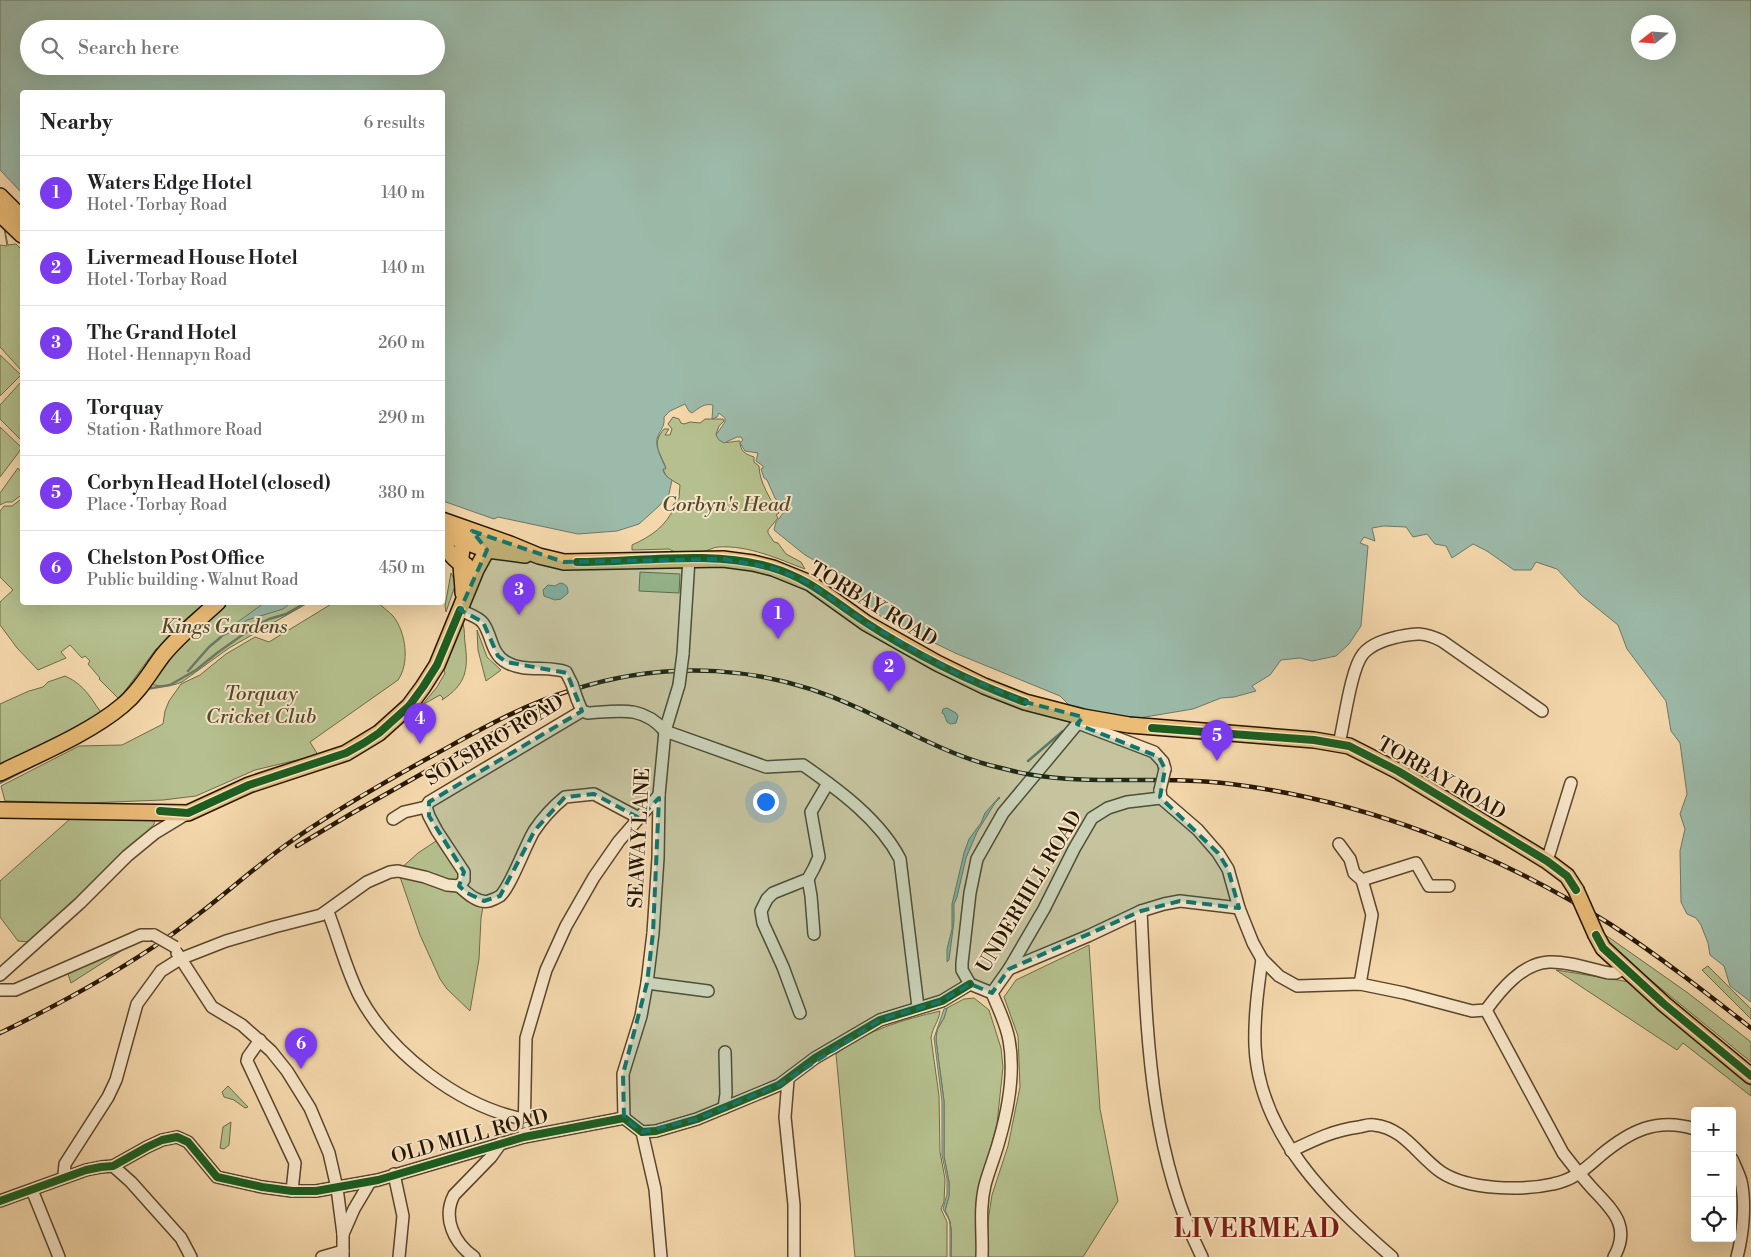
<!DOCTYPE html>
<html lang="en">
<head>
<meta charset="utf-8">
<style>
  :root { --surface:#fff; --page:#f2f2f2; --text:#202124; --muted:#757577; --line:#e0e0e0; --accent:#7c3aed }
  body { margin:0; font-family:"Libre Bodoni",serif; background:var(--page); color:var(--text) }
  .controls { position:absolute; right:15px; bottom:15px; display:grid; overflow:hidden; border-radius:5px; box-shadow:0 5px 20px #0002 }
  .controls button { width:45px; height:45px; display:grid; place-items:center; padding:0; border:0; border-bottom:1px solid var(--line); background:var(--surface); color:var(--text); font:25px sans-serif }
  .compass { position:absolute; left:1631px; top:15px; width:45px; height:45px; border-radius:50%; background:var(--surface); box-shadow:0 5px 20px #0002; rotate:253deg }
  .you { position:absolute; left:765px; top:801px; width:18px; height:18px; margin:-12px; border:4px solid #fff; border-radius:50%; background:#1a73e8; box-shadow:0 0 0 8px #1a73e833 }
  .badge { display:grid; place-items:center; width:32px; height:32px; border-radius:50%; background:var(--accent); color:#fff; font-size:16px; font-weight:700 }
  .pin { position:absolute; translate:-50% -41px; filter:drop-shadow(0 1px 2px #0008) }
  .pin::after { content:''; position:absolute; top:26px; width:18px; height:15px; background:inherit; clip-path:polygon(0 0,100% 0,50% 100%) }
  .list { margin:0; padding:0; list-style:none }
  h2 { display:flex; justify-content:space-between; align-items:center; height:65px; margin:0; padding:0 20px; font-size:21px }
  h2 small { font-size:16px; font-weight:400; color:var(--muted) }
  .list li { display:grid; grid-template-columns:32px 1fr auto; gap:15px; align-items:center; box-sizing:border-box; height:75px; padding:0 20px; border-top:1px solid var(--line) }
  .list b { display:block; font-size:19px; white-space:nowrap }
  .list p { margin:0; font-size:16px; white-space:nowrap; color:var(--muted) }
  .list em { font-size:16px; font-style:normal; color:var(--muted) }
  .icon { flex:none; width:28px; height:28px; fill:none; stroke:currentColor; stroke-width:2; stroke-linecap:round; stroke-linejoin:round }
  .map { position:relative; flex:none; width:1751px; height:1257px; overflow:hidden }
  .search { position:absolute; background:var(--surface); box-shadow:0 5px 20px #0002; left:20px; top:20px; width:425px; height:55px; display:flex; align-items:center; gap:12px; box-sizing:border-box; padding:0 18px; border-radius:28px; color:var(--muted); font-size:19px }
  .panel { position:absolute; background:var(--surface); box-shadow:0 5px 20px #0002; left:20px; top:90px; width:425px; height:515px; border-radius:5px }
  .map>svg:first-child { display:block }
</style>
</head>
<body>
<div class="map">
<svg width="1751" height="1257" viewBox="0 0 1751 1257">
  <rect width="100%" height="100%" fill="#f4d8ac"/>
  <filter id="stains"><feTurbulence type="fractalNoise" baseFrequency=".004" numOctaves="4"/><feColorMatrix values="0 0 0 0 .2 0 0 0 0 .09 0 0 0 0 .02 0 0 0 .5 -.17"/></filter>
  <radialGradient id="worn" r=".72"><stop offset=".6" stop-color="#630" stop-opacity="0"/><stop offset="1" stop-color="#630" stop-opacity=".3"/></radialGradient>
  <g fill="#b5c08e" stroke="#6e6b48">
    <path d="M2 216 8 245 16 244 22 250V371L0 347V245L7 246Z"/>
    <path d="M0 355 21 375 0 396Z"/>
    <path d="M22 381V441L0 419V405Z"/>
    <path d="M673 417 679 419 681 423 684 424 690 422 700 423 705 419H723L724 421 719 426 716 434C722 447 730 441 740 441 740 451 745 454 754 457V462L759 466C759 481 771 501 779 513L776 515 778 518 768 530V533L774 542 778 543 786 554 801 562 805 569C778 559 749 545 718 547 709 548 698 556 689 559L669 549 632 550V545C652 536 666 526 675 506L673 508V505L679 498 680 485C672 480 665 478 663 468H666C660 452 651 444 664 429H669L665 435H670L672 429 668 424Z"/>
    <path d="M0 427 22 448 0 477Z"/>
    <path d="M18 468 22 473V497L20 496 12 502H6L0 505V493Z"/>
    <path d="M20 500 22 502V602L210 603 163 646 156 649 119 699 99 679 100 678 88 664 90 661 85 656 82 658 70 645 61 652 66 658 38 670 17 648 0 625V602L13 590 0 577V511L4 506H12Z"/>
    <path d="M640 572 680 574 679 593 639 591Z"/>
    <path d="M451 573 456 583 446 612 445 606Z"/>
    <path d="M218 603H308L229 648 182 682C168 688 158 686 144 683Z"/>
    <path d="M333 603H378C383 607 388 611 393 616 406 632 410 663 398 680L310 742 318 755 255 770 196 796 163 800 87 803 5 801 1 786 79 746 122 745 163 724 165 711 169 701 181 684 200 675 226 654 255 637 269 642Z"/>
    <path d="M463 624C465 630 464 637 465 643 469 671 465 685 442 700L443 698 440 695 422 705 437 687 445 673 443 668Z"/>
    <path d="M477 630 487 657 501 670 486 681 478 650Z"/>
    <path d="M65 676C86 685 92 701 105 718L0 773V704L29 691 43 687 48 682Z"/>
    <path d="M155 817 154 824 150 829 29 942 18 941 0 917V881L70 819Z"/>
    <path d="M442 837 464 872 462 882 484 901 481 918 479 959 470 1011 447 989 440 979 420 935 398 871 418 853Z"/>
    <path d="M1604 934 1688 993 1751 1042V1062L1631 964 1612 947Z"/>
    <path d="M1089 945 1100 1109 1118 1201 1083 1257H987L988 1221 992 1195 1008 1146 1020 1087 1018 1036 1004 997 1016 980Z"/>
    <path d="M121 951 71 983 68 974 110 954Z"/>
    <path d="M1708 966 1751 1009V1019L1702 970Z"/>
    <path d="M1556 970 1630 982 1751 1086V1096L1683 1043 1677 1050Z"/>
    <path d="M974 998 989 1010 1001 1048 1003 1067 997 1124 981 1181 977 1257H951C951 1240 954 1225 945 1211L949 1196V1182L944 1156V1101L936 1040 937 1030 944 1018 947 1008 964 999Z"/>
    <path d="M940 1011C939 1021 932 1028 931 1038L939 1096 940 1152 945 1179 944 1202 941 1209 947 1222V1257H855L836 1054C866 1030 903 1020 940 1011Z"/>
    <path d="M228 1086 248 1107 245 1108 234 1100 224 1097 222 1092Z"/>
    <path d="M231 1122 229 1145 224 1149 220 1148 223 1127Z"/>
  </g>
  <g fill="#9cbaa9" stroke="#6d7866" fill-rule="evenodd">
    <path d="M0 0H1751V1002L1730 986 1724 966 1710 955 1708 943 1701 925 1696 918 1687 914 1681 902 1680 851 1685 829 1680 814 1687 794 1680 743 1671 731 1666 701 1627 649 1618 625 1581 595 1557 569 1536 562 1531 570H1514L1487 551 1473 544 1452 558 1446 546 1435 544 1427 534 1413 537 1406 527 1384 526 1372 528 1375 541 1364 537 1360 543 1368 546 1361 626 1349 644 1336 656 1312 661 1300 658 1281 660 1270 675 1252 686 1256 691 1234 697 1221 698 1193 709 1133 719 1080 708 1069 705 1060 696 955 653 883 618 856 596 837 573 805 555 774 530 776 522 785 511 775 498 767 480 764 478 761 469 763 468V466L756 461 758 453 745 451 740 443 743 440 741 437H737L724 443 719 440 716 435 725 422V418L719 413 717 417 712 419 713 405C704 403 699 408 692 413L689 411 685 404 670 411 664 417C665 426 661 429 658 436 653 445 663 461 666 469H663C663 474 668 478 672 480L669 494 659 506 639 524 617 531 578 534 498 517 494 519 443 501 442 92H22V193L0 170ZM1638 22H1668V52H1638ZM29 29H436V66H29Z"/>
    <path d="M560 583C567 584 568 587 568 593L561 599 555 600 544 596 543 590 548 585 555 586Z"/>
    <path d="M264 603H290L283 609 247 620 235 630 221 637 235 624Z"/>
    <path d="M947 708 956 713 958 716 956 723 951 724 947 722 944 714 942 713 943 709Z"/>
    <path d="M999 797 1000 798 995 803 977 832 966 858 957 897 954 904V921L949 960 947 962V949L952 929V904L964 853 969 839 981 823 985 813Z"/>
    <path d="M947 1008 944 1018 937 1030 936 1040 944 1101V1156L949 1182V1196L945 1210C954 1225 951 1240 951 1257H950V1221L943 1209 947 1194V1179L942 1155V1101L934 1038 944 1009Z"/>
  </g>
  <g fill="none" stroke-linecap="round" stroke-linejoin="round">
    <g stroke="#6d7866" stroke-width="2.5">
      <path d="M188 671 209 647 221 637"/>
      <path d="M146 689 170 685 196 670 217 653 255 626 269 619 286 614 307 602"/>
      <path d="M1028 761 1063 731"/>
      <path d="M0 783 79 742"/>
    </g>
    <defs>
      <g id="minor">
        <path d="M460 610C466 613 479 617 483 623 492 635 491 654 506 662 524 673 548 665 566 672L572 684"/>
        <path d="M683 654 689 559"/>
        <path d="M577 699 582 711 588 713C619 711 642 705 665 731L766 767 803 765C839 790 880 820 900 859L918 1007"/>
        <path d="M1078 723 1154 752 1163 762 1165 769"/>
        <path d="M1339 744C1344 724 1351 668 1363 654 1371 644 1385 640 1397 637 1417 633 1424 632 1442 641L1542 711"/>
        <path d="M1160 790 1161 798 1198 830 1218 853 1228 869 1239 908 1253 943 1262 959 1279 976 1297 986 1360 984 1404 993 1472 1011 1486 1010C1500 991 1522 963 1549 962 1568 961 1590 969 1609 973H1616L1625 968"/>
        <path d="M426 807 429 802 582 711"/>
        <path d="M426 807 429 816 437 831 464 872V880L459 886"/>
        <path d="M393 819 404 812 426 807"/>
        <path d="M1339 844 1350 859 1354 873 1362 880 1372 915 1360 984"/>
        <path d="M1547 861 1571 783"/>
        <path d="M808 879 811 896 814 934"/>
        <path d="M1362 880 1416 863 1429 886H1449"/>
        <path d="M459 886C467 893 478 904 489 901 492 900 497 898 500 896 510 888 525 846 534 831 542 819 554 806 565 797L594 794 639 818"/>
        <path d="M1141 911C1147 1029 1148 1149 1202 1257"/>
        <path d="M328 912C339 940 346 970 360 997 391 1054 459 1106 523 1119"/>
        <path d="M177 953 212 1007 242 1025 271 1051 287 1071 310 1108 329 1153 337 1188 343 1234V1257"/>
        <path d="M1262 959C1258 988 1254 1017 1255 1046 1259 1135 1329 1202 1392 1257"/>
        <path d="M1009 969 1088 936 1141 911 1164 904 1180 901 1239 908"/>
        <path d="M0 975 80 903 127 856 155 833 188 813"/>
        <path d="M647 983 708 991"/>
        <path d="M0 990H15L132 939 141 935H154"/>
        <path d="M992 993 1009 969 1044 909 1074 849 1092 818 1108 808 1127 802 1161 798"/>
        <path d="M1486 1010 1563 1153C1572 1165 1581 1176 1591 1187 1611 1209 1632 1225 1614 1257"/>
        <path d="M800 1013 783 967 763 923 761 911 767 899 773 893 808 879 814 868 819 857 811 812 828 783"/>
        <path d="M260 1040 248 1057 247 1061 295 1163 292 1191"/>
        <path d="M788 1080 785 1117 794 1205V1257"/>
        <path d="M724 1108 726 1094 725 1052"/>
        <path d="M624 1118 623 1074 641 1016 647 983 653 933 658 858 659 795 665 731 679 685"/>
        <path d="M642 1132 655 1189 661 1257"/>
        <path d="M524 1137 526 1038 546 970 566 926 594 877 619 841 659 795"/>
        <path d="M1291 1151C1314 1140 1334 1130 1359 1127 1364 1126 1369 1124 1374 1125 1404 1128 1418 1156 1441 1172 1468 1190 1522 1191 1553 1184 1574 1180 1585 1169 1601 1155 1630 1131 1657 1117 1695 1129"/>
        <path d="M1732 1159C1735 1166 1739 1174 1741 1181 1746 1204 1743 1234 1737 1257"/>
        <path d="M113 1166 131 1182 181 1238 191 1257"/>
        <path d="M394 1174 403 1216 399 1257"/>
        <path d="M65 1177 64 1174 65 1164 108 1097 116 1080 137 1004 161 971 180 959 226 941 274 927 321 915 367 882 390 872 398 871 425 877 447 885 459 886"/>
        <path d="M32 1190 59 1257"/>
        <path d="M0 1201 86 1170 101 1167 113 1166 147 1147 162 1140 177 1137 188 1142 217 1177 262 1187 292 1191H316L378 1180 524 1137 624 1118 642 1132 656 1131 697 1119 779 1085 815 1058 880 1020 942 1001 970 984"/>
        <path d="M343 1234 354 1209 370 1182"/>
        <path d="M322 1257 343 1251"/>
        <path d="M474 1257C454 1243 442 1218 454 1195L491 1157 501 1143"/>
        <path d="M982 1257C983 1233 979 1209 985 1185 989 1170 995 1156 999 1141 1008 1110 1015 1072 1009 1040 1006 1023 998 1008 992 993L970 984 962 970V963L970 893 977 859 1003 813 1083 717"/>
      </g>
      <g id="major">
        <path d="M0 196 22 218"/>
        <path d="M0 214 22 235"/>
        <path d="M442 520 510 544 539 556 564 562 723 559 753 563 773 568 810 583 866 623 937 663 984 686 1025 702 1083 717 1129 725 1314 740 1349 746 1398 771 1547 861 1567 876 1576 890"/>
        <path d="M442 533 487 550 525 555"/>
        <path d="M442 542C449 551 454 562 466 565"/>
        <path d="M463 593C463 574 456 552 468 536"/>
        <path d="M0 773C39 754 90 733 123 705 140 691 150 672 163 655 179 635 200 619 218 602"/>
        <path d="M0 810 188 813 249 785 346 753 379 733 409 706 423 687 437 665 476 570 487 550"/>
        <path d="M1596 935 1603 948 1664 1004 1751 1076"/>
      </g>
    </defs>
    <use href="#minor" stroke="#5a462c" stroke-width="14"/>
    <use href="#major" stroke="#261602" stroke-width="18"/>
    <use href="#minor" stroke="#f8e6c9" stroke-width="11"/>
    <use href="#major" stroke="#eabc76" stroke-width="15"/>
    <defs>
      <g id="rail">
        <path d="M297 846 349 815 506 726 546 707"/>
        <path d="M0 1033C58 1005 115 974 168 937 208 909 244 876 283 847 330 813 381 784 432 756 478 731 522 705 572 690 668 659 765 665 856 707 900 727 942 752 989 765 1002 768 1015 772 1027 774 1094 786 1163 775 1231 784 1366 801 1495 852 1610 924 1659 956 1705 992 1751 1028"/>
      </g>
    </defs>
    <use href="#rail" stroke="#261602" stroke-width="4.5"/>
    <use href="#rail" stroke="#f8e6c9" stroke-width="2.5" stroke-dasharray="8" stroke-linecap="butt"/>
    <defs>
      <g id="minor-bridge">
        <path d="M572 684 577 699"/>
        <path d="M679 685 683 654"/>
        <path d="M1160 790 1165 769"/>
        <path d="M154 935 175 947"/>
      </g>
      <path id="major-bridge" d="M1576 890 1596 935"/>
    </defs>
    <use href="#minor-bridge" stroke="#5a462c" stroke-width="14" stroke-linecap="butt"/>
    <use href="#major-bridge" stroke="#261602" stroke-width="18" stroke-linecap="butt"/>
    <use href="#minor-bridge" stroke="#f8e6c9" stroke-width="11"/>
    <use href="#major-bridge" stroke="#eabc76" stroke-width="15"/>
    <defs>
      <g id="cycleway">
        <path d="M577 562C639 562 711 550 770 567 811 579 831 600 865 622 912 653 972 683 1025 702"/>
        <path d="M1152 728 1314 740 1349 746 1398 771 1547 861 1567 876 1576 890"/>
        <path d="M160 811 188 813 249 785 346 753 364 743 379 733 409 706 423 687 437 665 460 610"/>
        <path d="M1596 935 1603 948 1664 1004 1751 1076"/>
        <path d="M0 1201 86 1170 101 1167 113 1166 147 1147 162 1140 177 1137 188 1142 217 1177 262 1187 292 1191H316L378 1180 524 1137 624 1118 642 1132 656 1131 697 1119 779 1085 815 1058 880 1020 942 1001 970 984"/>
      </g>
    </defs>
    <use href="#cycleway" stroke="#f8e6c9" stroke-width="11"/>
    <use href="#cycleway" stroke="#1b5e20" stroke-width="8"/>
  </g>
  <path fill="#0f766e" fill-opacity="0.2" stroke="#0f766e" stroke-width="4" stroke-dasharray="10 6" stroke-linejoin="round" d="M472 531 564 562 723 559 773 568 810 583 866 623 956 673 1025 702 1083 717 1077 724 1159 757 1165 769 1160 797 1218 853 1228 869 1239 908 1180 901 1141 911 1009 969 992 993 970 984 942 1001 880 1020 779 1085 697 1119 642 1132 624 1118 623 1074 647 983 653 933 659 798 639 818 594 794 565 797 535 830 500 896 484 901 467 893 459 886 464 872 429 816V802L582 711 567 673 506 662 498 656 483 622 460 610 487 550Z"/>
  <g text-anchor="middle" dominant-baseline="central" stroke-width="4" stroke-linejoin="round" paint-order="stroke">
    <g font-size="20" font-style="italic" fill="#51492c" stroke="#f8e6c9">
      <text x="726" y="505">Corbyn's Head</text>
      <text x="224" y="627">Kings Gardens</text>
      <text x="261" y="694">Torquay<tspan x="261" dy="23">Cricket Club</tspan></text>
    </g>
    <g font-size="20" fill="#261602" stroke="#f8e6c9">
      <text transform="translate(873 605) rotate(31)">TORBAY ROAD</text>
      <text transform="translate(495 741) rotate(-31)">SOLSBRO ROAD</text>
      <text transform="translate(1441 779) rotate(30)">TORBAY ROAD</text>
      <text transform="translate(640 838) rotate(-87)">SEAWAY LANE</text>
      <text transform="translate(1030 892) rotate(-59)">UNDERHILL ROAD</text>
      <text transform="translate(470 1137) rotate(-15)">OLD MILL ROAD</text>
    </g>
    <g font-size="25" font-weight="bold" letter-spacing="1" fill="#7a1f14" stroke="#f8e6c9">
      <text x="1257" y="1229">LIVERMEAD</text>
    </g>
  </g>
  <rect width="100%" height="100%" filter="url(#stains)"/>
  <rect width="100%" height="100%" fill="url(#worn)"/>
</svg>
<div class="controls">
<button>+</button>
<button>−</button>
<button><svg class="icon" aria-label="locate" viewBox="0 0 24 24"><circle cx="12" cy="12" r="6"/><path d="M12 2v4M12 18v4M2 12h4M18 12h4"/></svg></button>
</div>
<svg class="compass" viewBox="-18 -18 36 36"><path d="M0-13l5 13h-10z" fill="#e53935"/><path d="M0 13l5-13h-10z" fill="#757577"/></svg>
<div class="you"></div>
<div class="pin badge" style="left:778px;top:639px">1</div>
<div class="pin badge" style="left:889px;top:692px">2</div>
<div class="pin badge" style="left:519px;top:615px">3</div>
<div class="pin badge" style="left:420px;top:744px">4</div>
<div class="pin badge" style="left:1217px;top:761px">5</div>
<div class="pin badge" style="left:301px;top:1069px">6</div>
<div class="search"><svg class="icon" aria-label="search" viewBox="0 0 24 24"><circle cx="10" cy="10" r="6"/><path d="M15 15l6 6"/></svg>Search here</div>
<section class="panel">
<h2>Nearby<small>6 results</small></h2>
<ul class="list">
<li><span class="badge">1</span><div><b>Waters Edge Hotel</b><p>Hotel · Torbay Road</p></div><em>140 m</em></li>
<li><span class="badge">2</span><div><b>Livermead House Hotel</b><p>Hotel · Torbay Road</p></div><em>140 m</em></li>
<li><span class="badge">3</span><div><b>The Grand Hotel</b><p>Hotel · Hennapyn Road</p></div><em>260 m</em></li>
<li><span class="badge">4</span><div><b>Torquay</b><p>Station · Rathmore Road</p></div><em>290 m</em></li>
<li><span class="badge">5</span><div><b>Corbyn Head Hotel (closed)</b><p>Place · Torbay Road</p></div><em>380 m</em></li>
<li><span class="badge">6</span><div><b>Chelston Post Office</b><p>Public building · Walnut Road</p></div><em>450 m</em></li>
</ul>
</section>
</div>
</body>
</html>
